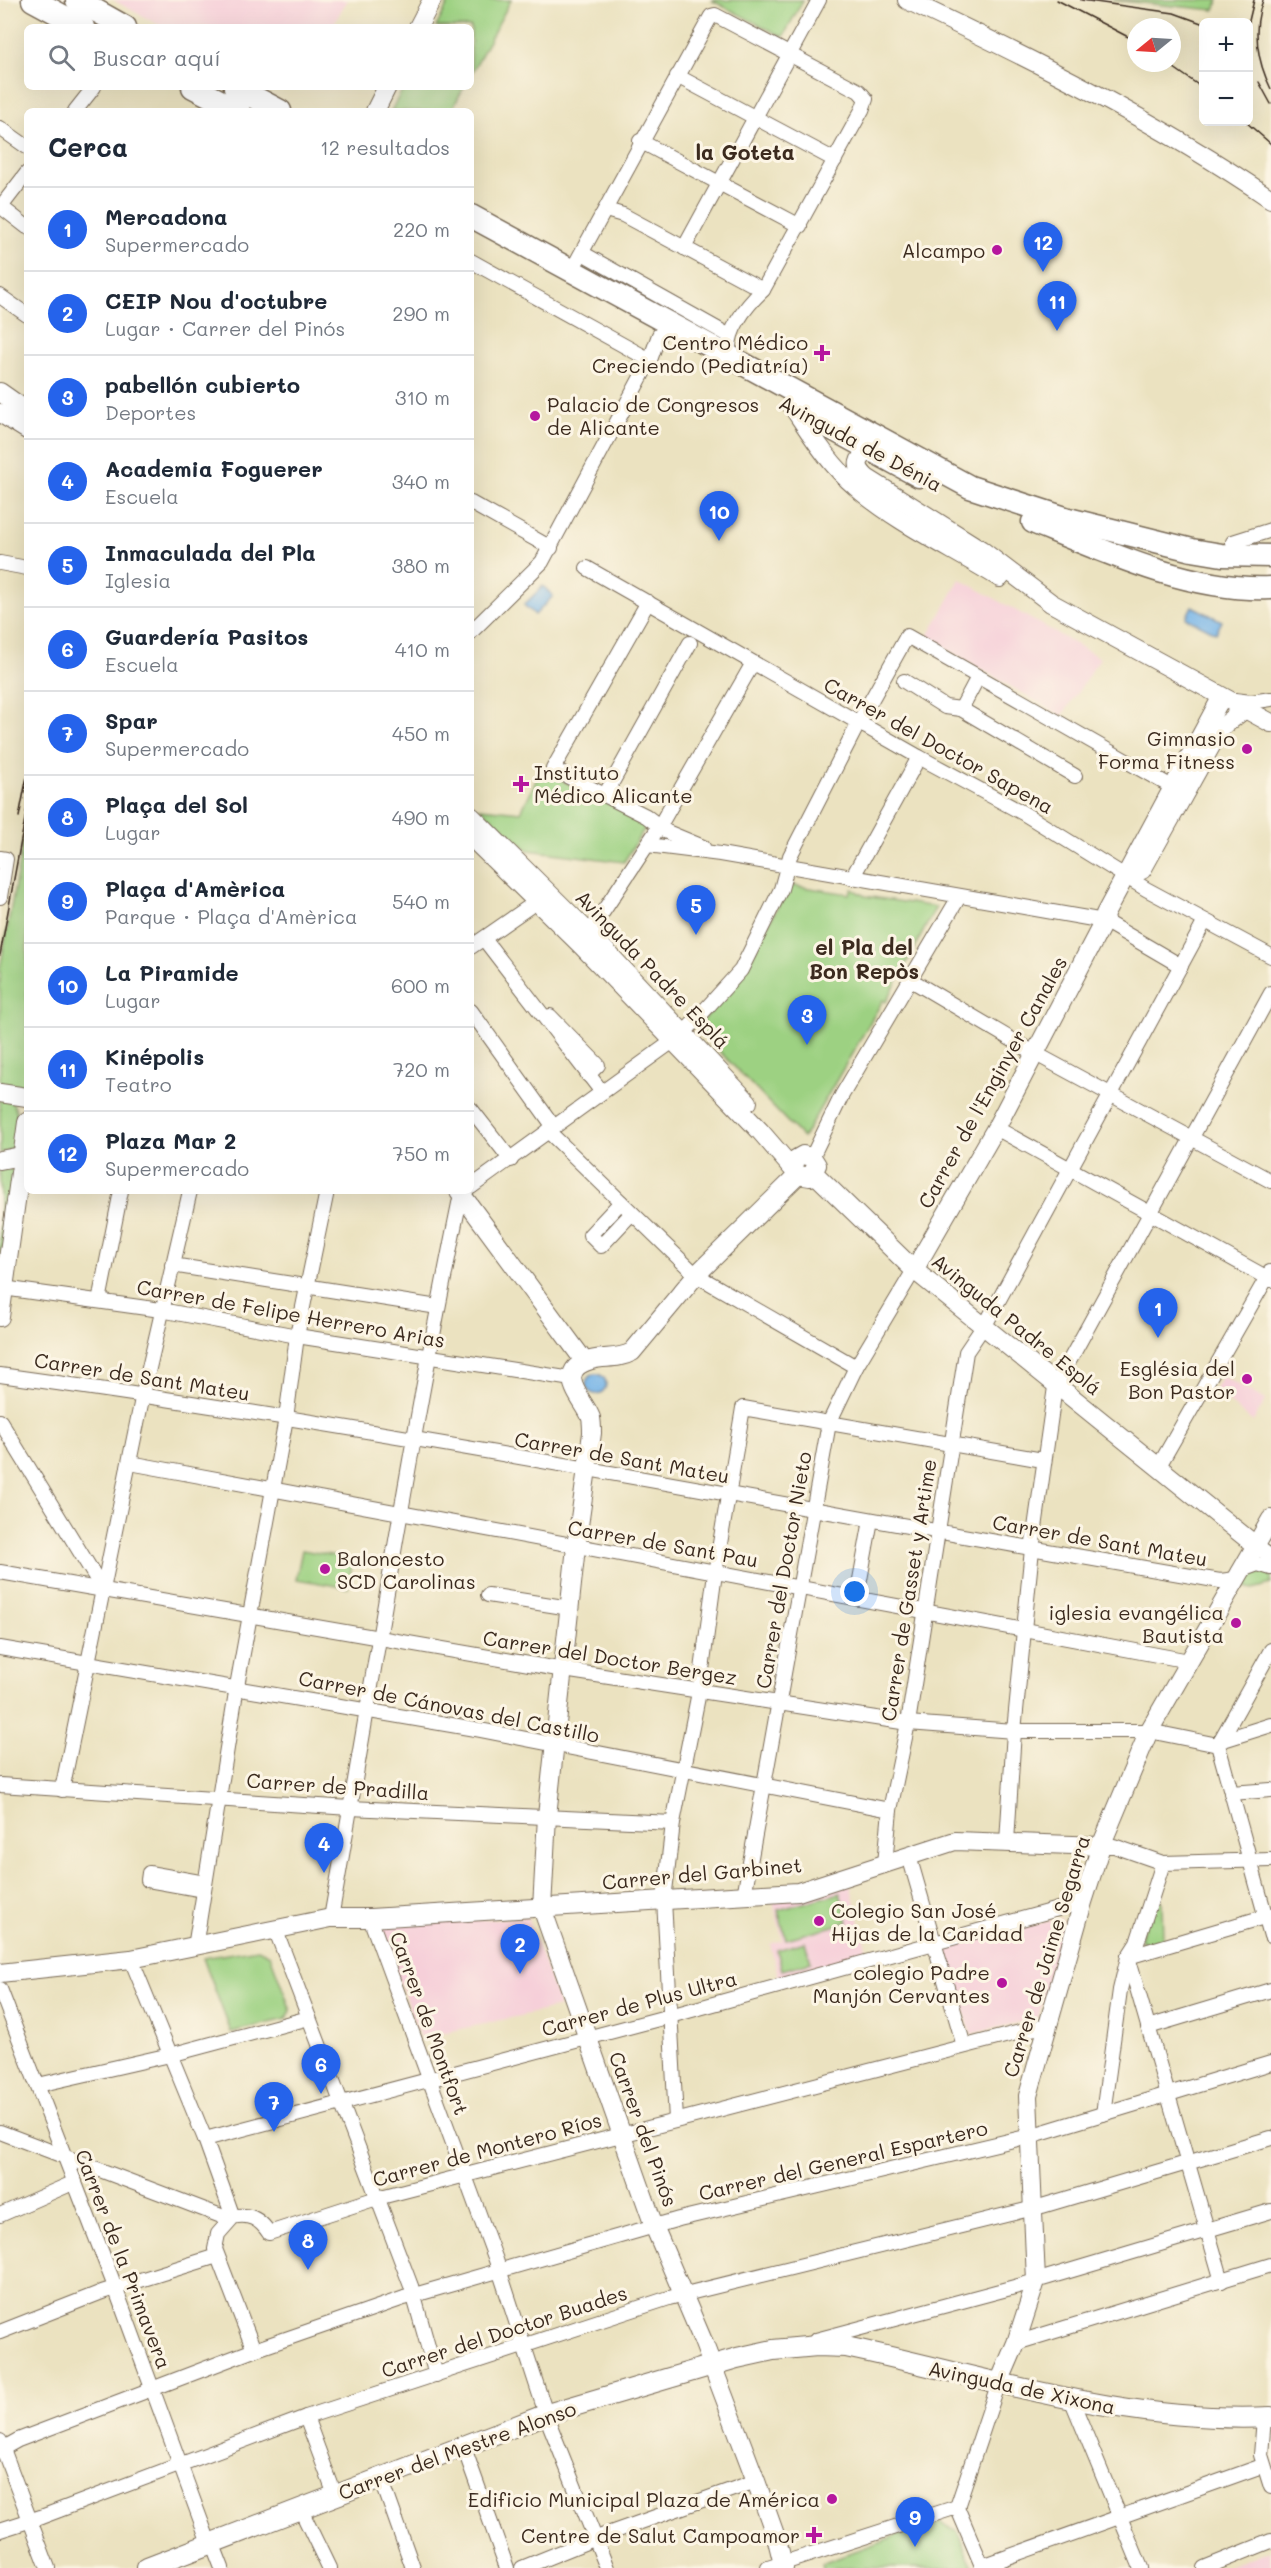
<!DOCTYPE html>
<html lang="es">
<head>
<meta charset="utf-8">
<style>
  :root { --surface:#fff; --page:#f2f2f3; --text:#1f2937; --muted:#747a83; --line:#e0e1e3; --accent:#2563eb }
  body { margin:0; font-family:Mali,sans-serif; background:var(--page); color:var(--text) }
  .controls { position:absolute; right:18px; top:18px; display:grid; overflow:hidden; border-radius:9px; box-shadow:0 6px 24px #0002 }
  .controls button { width:54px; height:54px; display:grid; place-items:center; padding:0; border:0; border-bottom:2px solid var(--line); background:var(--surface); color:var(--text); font:30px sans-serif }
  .compass { position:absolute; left:1127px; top:18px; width:54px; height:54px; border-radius:50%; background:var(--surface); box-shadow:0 6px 24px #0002; rotate:252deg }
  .you { position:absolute; left:855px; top:1592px; width:21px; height:21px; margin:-15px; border:4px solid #fff; border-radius:50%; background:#1a73e8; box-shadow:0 0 0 9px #1a73e833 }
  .badge { display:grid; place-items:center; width:39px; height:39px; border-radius:50%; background:var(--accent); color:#fff; font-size:20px; font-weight:700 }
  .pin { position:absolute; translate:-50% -50px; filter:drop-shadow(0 2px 3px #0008) }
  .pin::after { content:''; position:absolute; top:32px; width:21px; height:18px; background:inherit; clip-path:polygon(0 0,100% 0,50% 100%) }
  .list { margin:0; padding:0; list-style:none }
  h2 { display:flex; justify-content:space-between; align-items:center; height:78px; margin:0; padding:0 24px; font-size:26px }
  h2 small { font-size:20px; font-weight:400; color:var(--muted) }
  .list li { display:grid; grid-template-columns:39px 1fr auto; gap:18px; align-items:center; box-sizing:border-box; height:84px; padding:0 24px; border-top:2px solid var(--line) }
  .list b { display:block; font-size:22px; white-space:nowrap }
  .list p { margin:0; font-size:20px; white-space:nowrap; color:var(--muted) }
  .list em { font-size:20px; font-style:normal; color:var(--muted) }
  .icon { flex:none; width:33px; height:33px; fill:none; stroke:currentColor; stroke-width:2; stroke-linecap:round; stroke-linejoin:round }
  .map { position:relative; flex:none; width:1271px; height:2568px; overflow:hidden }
  .search { position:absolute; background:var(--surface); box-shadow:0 6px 24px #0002; left:24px; top:24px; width:450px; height:66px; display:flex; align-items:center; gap:15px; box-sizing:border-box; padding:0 21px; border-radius:9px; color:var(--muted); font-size:22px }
  .panel { position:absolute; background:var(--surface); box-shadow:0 6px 24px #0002; left:24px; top:108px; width:450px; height:1086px; border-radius:9px }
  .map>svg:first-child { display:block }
</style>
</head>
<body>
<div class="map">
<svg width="1271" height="2568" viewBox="0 0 1271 2568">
  <rect width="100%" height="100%" fill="#fcf5e5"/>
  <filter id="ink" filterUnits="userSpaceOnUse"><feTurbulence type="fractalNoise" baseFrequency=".0167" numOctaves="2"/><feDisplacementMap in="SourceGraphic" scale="12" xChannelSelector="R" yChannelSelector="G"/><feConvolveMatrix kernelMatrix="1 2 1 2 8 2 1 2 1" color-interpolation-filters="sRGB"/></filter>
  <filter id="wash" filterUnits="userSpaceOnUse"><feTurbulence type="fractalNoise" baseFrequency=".008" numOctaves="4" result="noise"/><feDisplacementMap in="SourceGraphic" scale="24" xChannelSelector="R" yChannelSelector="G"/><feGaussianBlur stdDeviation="1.35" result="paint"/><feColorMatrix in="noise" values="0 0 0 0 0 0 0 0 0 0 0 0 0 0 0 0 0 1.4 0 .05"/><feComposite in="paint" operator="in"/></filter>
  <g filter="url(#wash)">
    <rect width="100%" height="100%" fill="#ebe2c0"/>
    <g fill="#f6cfd9">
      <path d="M113 0H347L332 27H163Z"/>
      <path d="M960 579 1100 658 1062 716 927 638Z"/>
      <path d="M1222 1376 1266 1400 1253 1422 1214 1390Z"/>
      <path d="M850 1884 868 1955 779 1979 770 1944 783 1940 773 1902Z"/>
      <path d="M527 1917 560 2007 420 2038 381 1931 385 1925Z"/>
      <path d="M1060 1918 1065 1923 1038 2018 971 2034 946 1948Z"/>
      <path d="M1270 2550 1271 2568H1226Z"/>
    </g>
    <g fill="#9dd182" stroke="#6c7e50" stroke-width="1.5">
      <path d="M450 0H511L471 74V27H436Z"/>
      <path d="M711 0H803L783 37Z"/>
      <path d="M1112 0H1219L1214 10Z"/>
      <path d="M404 87H464L451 111H391Z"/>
      <path d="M541 770 648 823 624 862 528 850 480 808 521 812Z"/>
      <path d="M27 819V1091L0 1088V969Z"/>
      <path d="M789 885 849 894 852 889 865 896 936 907 886 1002 883 1000 803 1138 697 1028 743 973Z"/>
      <path d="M0 1098 13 1103C21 1120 25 1149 0 1153Z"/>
      <path d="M0 1167 15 1170 0 1274Z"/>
      <path d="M302 1550 353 1559 348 1588 296 1579Z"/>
      <path d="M1258 1570 1271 1574V1584L1253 1589 1242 1586 1241 1589 1233 1592 1243 1577Z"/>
      <path d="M840 1893 848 1922 786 1939 778 1910Z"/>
      <path d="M1153 1901H1162L1163 1941 1146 1946 1140 1938Z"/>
      <path d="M805 1942 811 1962 782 1970 777 1950Z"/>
      <path d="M258 1949 270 1955 291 2011 286 2019 231 2032 203 1958Z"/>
      <path d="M938 2521 957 2532 973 2568H823L822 2563Z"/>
    </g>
    <g fill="#74b4e8" stroke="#586f83" stroke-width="1.5">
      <path d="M543 586 553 596 535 615 524 605Z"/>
      <path d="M1192 606 1222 621 1216 633 1186 618Z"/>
      <circle cx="596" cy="1384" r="10"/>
    </g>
  </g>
  <g filter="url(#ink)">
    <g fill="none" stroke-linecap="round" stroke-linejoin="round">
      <defs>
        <g id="minor">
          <path d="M677 76 835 160"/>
          <path d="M75 111 94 87"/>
          <path d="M0 128 27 147"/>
          <path d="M640 141 800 226"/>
          <path d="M0 206 27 227"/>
          <path d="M0 208 27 173"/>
          <path d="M606 210 623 215 763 290"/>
          <path d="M684 248 819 0"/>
          <path d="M584 254 730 336"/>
          <path d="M471 261 650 360"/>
          <path d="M572 270 711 16 715 15 859 91 866 99 862 110 763 290C746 306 724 333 730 356"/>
          <path d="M0 296 27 315"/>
          <path d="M471 503 551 548"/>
          <path d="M1233 542 1271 530"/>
          <path d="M0 563 27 568"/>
          <path d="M587 568 919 757 1023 813 1146 889 1271 956"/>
          <path d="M648 602 553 769 646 816 667 832 703 847"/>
          <path d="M471 632 542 562 650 360 659 335"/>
          <path d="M904 681 945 707 961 709 1075 776"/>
          <path d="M1235 700 1251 702 1271 699"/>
          <path d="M961 709 978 677"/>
          <path d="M605 795 690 643"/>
          <path d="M648 845 720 854 1104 921 1181 966"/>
          <path d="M0 858 6 859 0 897"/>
          <path d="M852 878 919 757"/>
          <path d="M589 933 659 827 753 663"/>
          <path d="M484 939 602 1092"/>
          <path d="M471 947 536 902"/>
          <path d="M911 980 1036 1054 1271 1181"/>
          <path d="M471 1011 554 1127"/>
          <path d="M550 1016 598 1065 588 1075"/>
          <path d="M471 1109 511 1160"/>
          <path d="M996 1128 1271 1280"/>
          <path d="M548 1131 696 1275 856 1367"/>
          <path d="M812 1157 842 1095 959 897"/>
          <path d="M471 1187 684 1033 741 970 781 889 790 856 859 722 907 636 1172 787"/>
          <path d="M621 1202 590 1235 601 1246 632 1213"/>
          <path d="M172 1265 438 1307"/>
          <path d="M3 1288 161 1310 297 1336 572 1379"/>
          <path d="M99 1301 121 1191"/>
          <path d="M0 1375C409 1431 814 1512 1220 1581L1236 1579"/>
          <path d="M0 1421 104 1591"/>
          <path d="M130 1463C483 1529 836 1592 1189 1661"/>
          <path d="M1161 1467 1160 1464 1270 1272"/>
          <path d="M1255 1545 1271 1557"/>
          <path d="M1239 1571 1258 1564 1271 1568"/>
          <path d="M0 1572 564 1670 908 1723 1014 1731H1149L1218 1745"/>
          <path d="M488 1595 570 1608"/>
          <path d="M857 1596 871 1520"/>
          <path d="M0 1648 475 1729 890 1810"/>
          <path d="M1271 1650 1218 1745 1271 1936"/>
          <path d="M1220 1741 1271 1725"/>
          <path d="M0 1785 350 1808 673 1823"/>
          <path d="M62 1790 143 1394 190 1191"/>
          <path d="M1231 1793 1271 1790"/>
          <path d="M1007 1842 1014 1731 1032 1549 1055 1387 1271 993"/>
          <path d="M1101 1846H1114L1163 1863 1271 1860"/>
          <path d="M909 1856 964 2046"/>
          <path d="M885 1864 890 1810 908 1723 966 1352 989 1318 1205 921"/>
          <path d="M204 1890 148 1880 149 1873 205 1883"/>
          <path d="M744 1896 829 1423 856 1367 914 1270"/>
          <path d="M331 1918C374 1676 411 1434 461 1194L465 1191"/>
          <path d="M370 1918 496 2260 549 2423 607 2568"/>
          <path d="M276 1931 411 2286 436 2375"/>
          <path d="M195 1947 237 1686 286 1418 297 1336 327 1191"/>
          <path d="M1128 1957 1222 2281"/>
          <path d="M1128 1957 1271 1915"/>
          <path d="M131 1959 205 2139 233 2217"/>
          <path d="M0 1989 112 2279 209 2543 215 2550 222 2568"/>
          <path d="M1148 2027 1271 1990"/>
          <path d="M38 2085 170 2055 309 2018"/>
          <path d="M1103 2114 1120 1990 1128 1957 1137 1943 1163 1863"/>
          <path d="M676 2120 664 1900 673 1823 699 1692 715 1573 743 1408 1043 1460"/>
          <path d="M0 2132 229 2219"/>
          <path d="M205 2139 670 2016 1083 1902"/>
          <path d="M0 2215 75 2182"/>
          <path d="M0 2332 102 2292 217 2256"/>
          <path d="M816 2340 1022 2285 1271 2211"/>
          <path d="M1016 2343 1271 2265"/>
          <path d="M254 2350 215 2249 218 2234 233 2217C249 2213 260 2219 269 2233L377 2198 1047 2025"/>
          <path d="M1072 2401 1141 2568"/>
          <path d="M306 2417 335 2495"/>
          <path d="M1264 2418 1261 2455 1271 2487"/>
          <path d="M0 2441 48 2568"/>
          <path d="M463 2445 507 2568"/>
          <path d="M0 2450 18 2440 254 2350 404 2298 679 2219 1030 2136 1271 2063"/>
          <path d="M381 2478 413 2568"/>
          <path d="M957 2507 998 2385"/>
          <path d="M957 2507 983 2568"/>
          <path d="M300 2508 329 2568"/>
          <path d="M0 2530 41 2517 306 2417 669 2298 1042 2206 1271 2138"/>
          <path d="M982 2566 1262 2466"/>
          <path d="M522 2568 596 2538 756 2481"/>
          <path d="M768 2568 957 2507"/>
          <path d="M1204 2568 1271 2541"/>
        </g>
        <g id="tertiary">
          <path d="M907 0C1031 59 1157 121 1271 199"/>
          <path d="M418 27 432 0"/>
          <path d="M375 111 387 87"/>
          <path d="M0 392 27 411"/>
          <path d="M792 406C811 434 829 464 855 486 895 522 954 549 1000 578"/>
          <path d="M0 413 27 430"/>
          <path d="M870 449C857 459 854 466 867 478L980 549 1051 603 1271 723"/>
          <path d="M471 816 589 933 748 1102"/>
          <path d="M471 837 581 945 760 1131 798 1175 810 1177 817 1165 812 1157 803 1155 796 1159 794 1167"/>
          <path d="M1126 876 1142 870 1221 728 1246 708"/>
          <path d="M0 1093 27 1097"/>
          <path d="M0 1160 21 1156"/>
          <path d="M814 1173 914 1270 1255 1545"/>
          <path d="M459 1191 585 1362"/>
          <path d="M914 1270 996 1128 1104 921 1105 914 1221 698"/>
          <path d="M0 1317 27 1122"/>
          <path d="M0 1973 131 1959 331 1918H370L798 1892 955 1841 1101 1846"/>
          <path d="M998 2385 1016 2343 1036 2281 1028 2096 1083 1902 1101 1846 1149 1731 1271 1519"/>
          <path d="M784 2568 777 2540 756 2481 703 2341 654 2226 542 1908 547 1816 576 1547 592 1433C592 1428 592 1423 591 1418 586 1402 551 1371 591 1360 605 1356 617 1360 632 1352L696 1275 798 1175"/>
        </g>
        <path id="secondary" d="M147 2568 547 2414 737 2358 773 2350 817 2346 846 2347C987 2377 1125 2424 1271 2417"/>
        <g id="primary">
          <path d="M33 0 83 27"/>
          <path d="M77 0 125 27"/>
          <path d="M193 87 239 111"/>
          <path d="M235 87 280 111"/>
          <path d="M471 216 970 487 1068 519 1192 550 1222 555 1271 556"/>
          <path d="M816 420 919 476"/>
          <path d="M1033 522C1105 552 1192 592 1271 588"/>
        </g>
      </defs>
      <use href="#minor" stroke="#796a57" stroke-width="16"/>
      <use href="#tertiary" stroke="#796a57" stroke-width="20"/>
      <use href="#secondary" stroke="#796a57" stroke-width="22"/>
      <use href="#primary" stroke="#796a57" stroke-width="25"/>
      <use href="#minor" stroke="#fff" stroke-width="14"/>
      <use href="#tertiary" stroke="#fff" stroke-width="18"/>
      <use href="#secondary" stroke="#fff" stroke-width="20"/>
      <use href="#primary" stroke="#fff" stroke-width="22"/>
      <g stroke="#3b2a1e" stroke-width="1.5">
        <path d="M1057 0 1136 41"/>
        <path d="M1081 0 1174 13 1204 24"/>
        <path d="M1263 0C1252 29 1257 61 1271 89"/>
        <path d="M1248 25 1254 0"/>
        <path d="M1167 63 1204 89"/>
        <path d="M1259 82 1271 104"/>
        <path d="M1246 122 1271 144"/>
        <path d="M19 817 27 776"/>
        <path d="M0 955 27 808"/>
      </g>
    </g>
  </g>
  <g fill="#b5179e" stroke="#fcf5e5" stroke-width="2">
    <circle cx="997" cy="250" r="6"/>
    <path d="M819 344h6v6h6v6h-6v6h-6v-6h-6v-6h6z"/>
    <circle cx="535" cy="416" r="6"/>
    <circle cx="1247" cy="749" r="6"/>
    <path d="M518 775h6v6h6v6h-6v6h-6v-6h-6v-6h6z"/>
    <circle cx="1247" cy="1379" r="6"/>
    <circle cx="325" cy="1569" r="6"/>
    <circle cx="1236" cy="1623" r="6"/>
    <circle cx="819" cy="1921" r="6"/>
    <circle cx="1002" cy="1983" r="6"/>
    <circle cx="832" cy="2499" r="6"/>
    <path d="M811 2526h6v6h6v6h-6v6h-6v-6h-6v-6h6z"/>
  </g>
  <g text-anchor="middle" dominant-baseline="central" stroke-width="6" stroke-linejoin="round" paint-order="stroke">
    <g font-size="20" fill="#3b2a1e" stroke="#fcf5e5" text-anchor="end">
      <text x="985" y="250">Alcampo</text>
      <text x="808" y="342">Centro Médico<tspan x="808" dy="23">Creciendo (Pediatría)</tspan></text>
      <text x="547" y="404" text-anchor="start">Palacio de Congresos<tspan x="547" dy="23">de Alicante</tspan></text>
      <text x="1235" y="738">Gimnasio<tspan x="1235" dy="23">Forma Fitness</tspan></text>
      <text x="534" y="772" text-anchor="start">Instituto<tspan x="534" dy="23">Médico Alicante</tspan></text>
      <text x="1235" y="1368">Església del<tspan x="1235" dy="23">Bon Pastor</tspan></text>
      <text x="337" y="1558" text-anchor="start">Baloncesto<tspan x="337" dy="23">SCD Carolinas</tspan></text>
      <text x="1224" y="1612">iglesia evangélica<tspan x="1224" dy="23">Bautista</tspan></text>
      <text x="831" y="1910" text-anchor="start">Colegio San José<tspan x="831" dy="23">Hijas de la Caridad</tspan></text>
      <text x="990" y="1972">colegio Padre<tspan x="990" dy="23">Manjón Cervantes</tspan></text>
      <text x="820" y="2499">Edificio Municipal Plaza de América</text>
      <text x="800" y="2535">Centre de Salut Campoamor</text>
    </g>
    <g font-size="20" fill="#3b2a1e" stroke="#fcf5e5">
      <text transform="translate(861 443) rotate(28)">Avinguda de Dénia</text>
      <text transform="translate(939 745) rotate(29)">Carrer del Doctor Sapena</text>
      <text transform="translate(653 969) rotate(46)">Avinguda Padre Esplá</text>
      <text transform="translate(992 1082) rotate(-61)">Carrer de l'Enginyer Canales</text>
      <text transform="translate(291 1313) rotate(10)">Carrer de Felipe Herrero Arias</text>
      <text transform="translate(1017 1324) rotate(39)">Avinguda Padre Esplá</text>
      <text transform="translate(142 1376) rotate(9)">Carrer de Sant Mateu</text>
      <text transform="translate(622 1457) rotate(10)">Carrer de Sant Mateu</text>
      <text transform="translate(1100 1540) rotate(10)">Carrer de Sant Mateu</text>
      <text transform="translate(663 1543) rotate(10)">Carrer de Sant Pau</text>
      <text transform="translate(783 1570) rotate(-80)">Carrer del Doctor Nieto</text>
      <text transform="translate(908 1590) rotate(-81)">Carrer de Gasset y Artime</text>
      <text transform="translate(610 1657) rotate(9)">Carrer del Doctor Bergez</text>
      <text transform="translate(449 1706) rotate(11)">Carrer de Cánovas del Castillo</text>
      <text transform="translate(338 1786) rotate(4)">Carrer de Pradilla</text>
      <text transform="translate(702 1873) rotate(-5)">Carrer del Garbinet</text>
      <text transform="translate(1046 1956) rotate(-73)">Carrer de Jaime Segarra</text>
      <text transform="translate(639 2003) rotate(-15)">Carrer de Plus Ultra</text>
      <text transform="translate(430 2023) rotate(70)">Carrer de Montfort</text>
      <text transform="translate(644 2129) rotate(70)">Carrer del Pinós</text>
      <text transform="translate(487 2149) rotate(-15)">Carrer de Montero Ríos</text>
      <text transform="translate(843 2160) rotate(-13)">Carrer del General Espartero</text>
      <text transform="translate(124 2259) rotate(69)">Carrer de la Primavera</text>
      <text transform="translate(504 2331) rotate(-18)">Carrer del Doctor Buades</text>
      <text transform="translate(1022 2387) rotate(12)">Avinguda de Xixona</text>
      <text transform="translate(457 2450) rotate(-20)">Carrer del Mestre Alonso</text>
    </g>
    <g font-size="21" font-weight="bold" fill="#3b2a1e" stroke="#fcf5e5">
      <text x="745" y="151">la Goteta</text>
      <text x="864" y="946">el Pla del<tspan x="864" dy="24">Bon Repòs</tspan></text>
    </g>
  </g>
</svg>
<div class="controls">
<button>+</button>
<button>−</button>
</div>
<svg class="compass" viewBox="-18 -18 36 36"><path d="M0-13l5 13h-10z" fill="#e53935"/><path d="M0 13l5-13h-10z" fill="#747a83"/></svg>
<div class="you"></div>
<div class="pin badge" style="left:1158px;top:1338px">1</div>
<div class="pin badge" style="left:520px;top:1974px">2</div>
<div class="pin badge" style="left:807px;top:1045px">3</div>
<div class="pin badge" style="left:324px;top:1873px">4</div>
<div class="pin badge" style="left:696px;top:935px">5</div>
<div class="pin badge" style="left:321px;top:2094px">6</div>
<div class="pin badge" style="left:274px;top:2132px">7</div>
<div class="pin badge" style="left:308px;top:2270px">8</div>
<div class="pin badge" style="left:915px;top:2547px">9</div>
<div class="pin badge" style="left:719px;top:541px">10</div>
<div class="pin badge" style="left:1057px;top:331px">11</div>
<div class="pin badge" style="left:1043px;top:272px">12</div>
<div class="search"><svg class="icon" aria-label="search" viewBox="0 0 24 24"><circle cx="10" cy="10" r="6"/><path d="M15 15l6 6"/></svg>Buscar aquí</div>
<section class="panel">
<h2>Cerca<small>12 resultados</small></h2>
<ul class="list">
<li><span class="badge">1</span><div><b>Mercadona</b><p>Supermercado</p></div><em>220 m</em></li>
<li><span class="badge">2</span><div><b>CEIP Nou d'octubre</b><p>Lugar · Carrer del Pinós</p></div><em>290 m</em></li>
<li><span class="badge">3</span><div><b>pabellón cubierto</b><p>Deportes</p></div><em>310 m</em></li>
<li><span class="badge">4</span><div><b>Academia Foguerer</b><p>Escuela</p></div><em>340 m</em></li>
<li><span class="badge">5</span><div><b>Inmaculada del Pla</b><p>Iglesia</p></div><em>380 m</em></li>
<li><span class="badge">6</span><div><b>Guardería Pasitos</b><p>Escuela</p></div><em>410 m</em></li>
<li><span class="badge">7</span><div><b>Spar</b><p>Supermercado</p></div><em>450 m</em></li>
<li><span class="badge">8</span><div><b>Plaça del Sol</b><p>Lugar</p></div><em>490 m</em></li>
<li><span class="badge">9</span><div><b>Plaça d'Amèrica</b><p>Parque · Plaça d'Amèrica</p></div><em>540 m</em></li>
<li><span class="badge">10</span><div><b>La Piramide</b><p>Lugar</p></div><em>600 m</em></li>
<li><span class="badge">11</span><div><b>Kinépolis</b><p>Teatro</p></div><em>720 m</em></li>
<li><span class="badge">12</span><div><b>Plaza Mar 2</b><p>Supermercado</p></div><em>750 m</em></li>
</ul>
</section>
</div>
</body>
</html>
